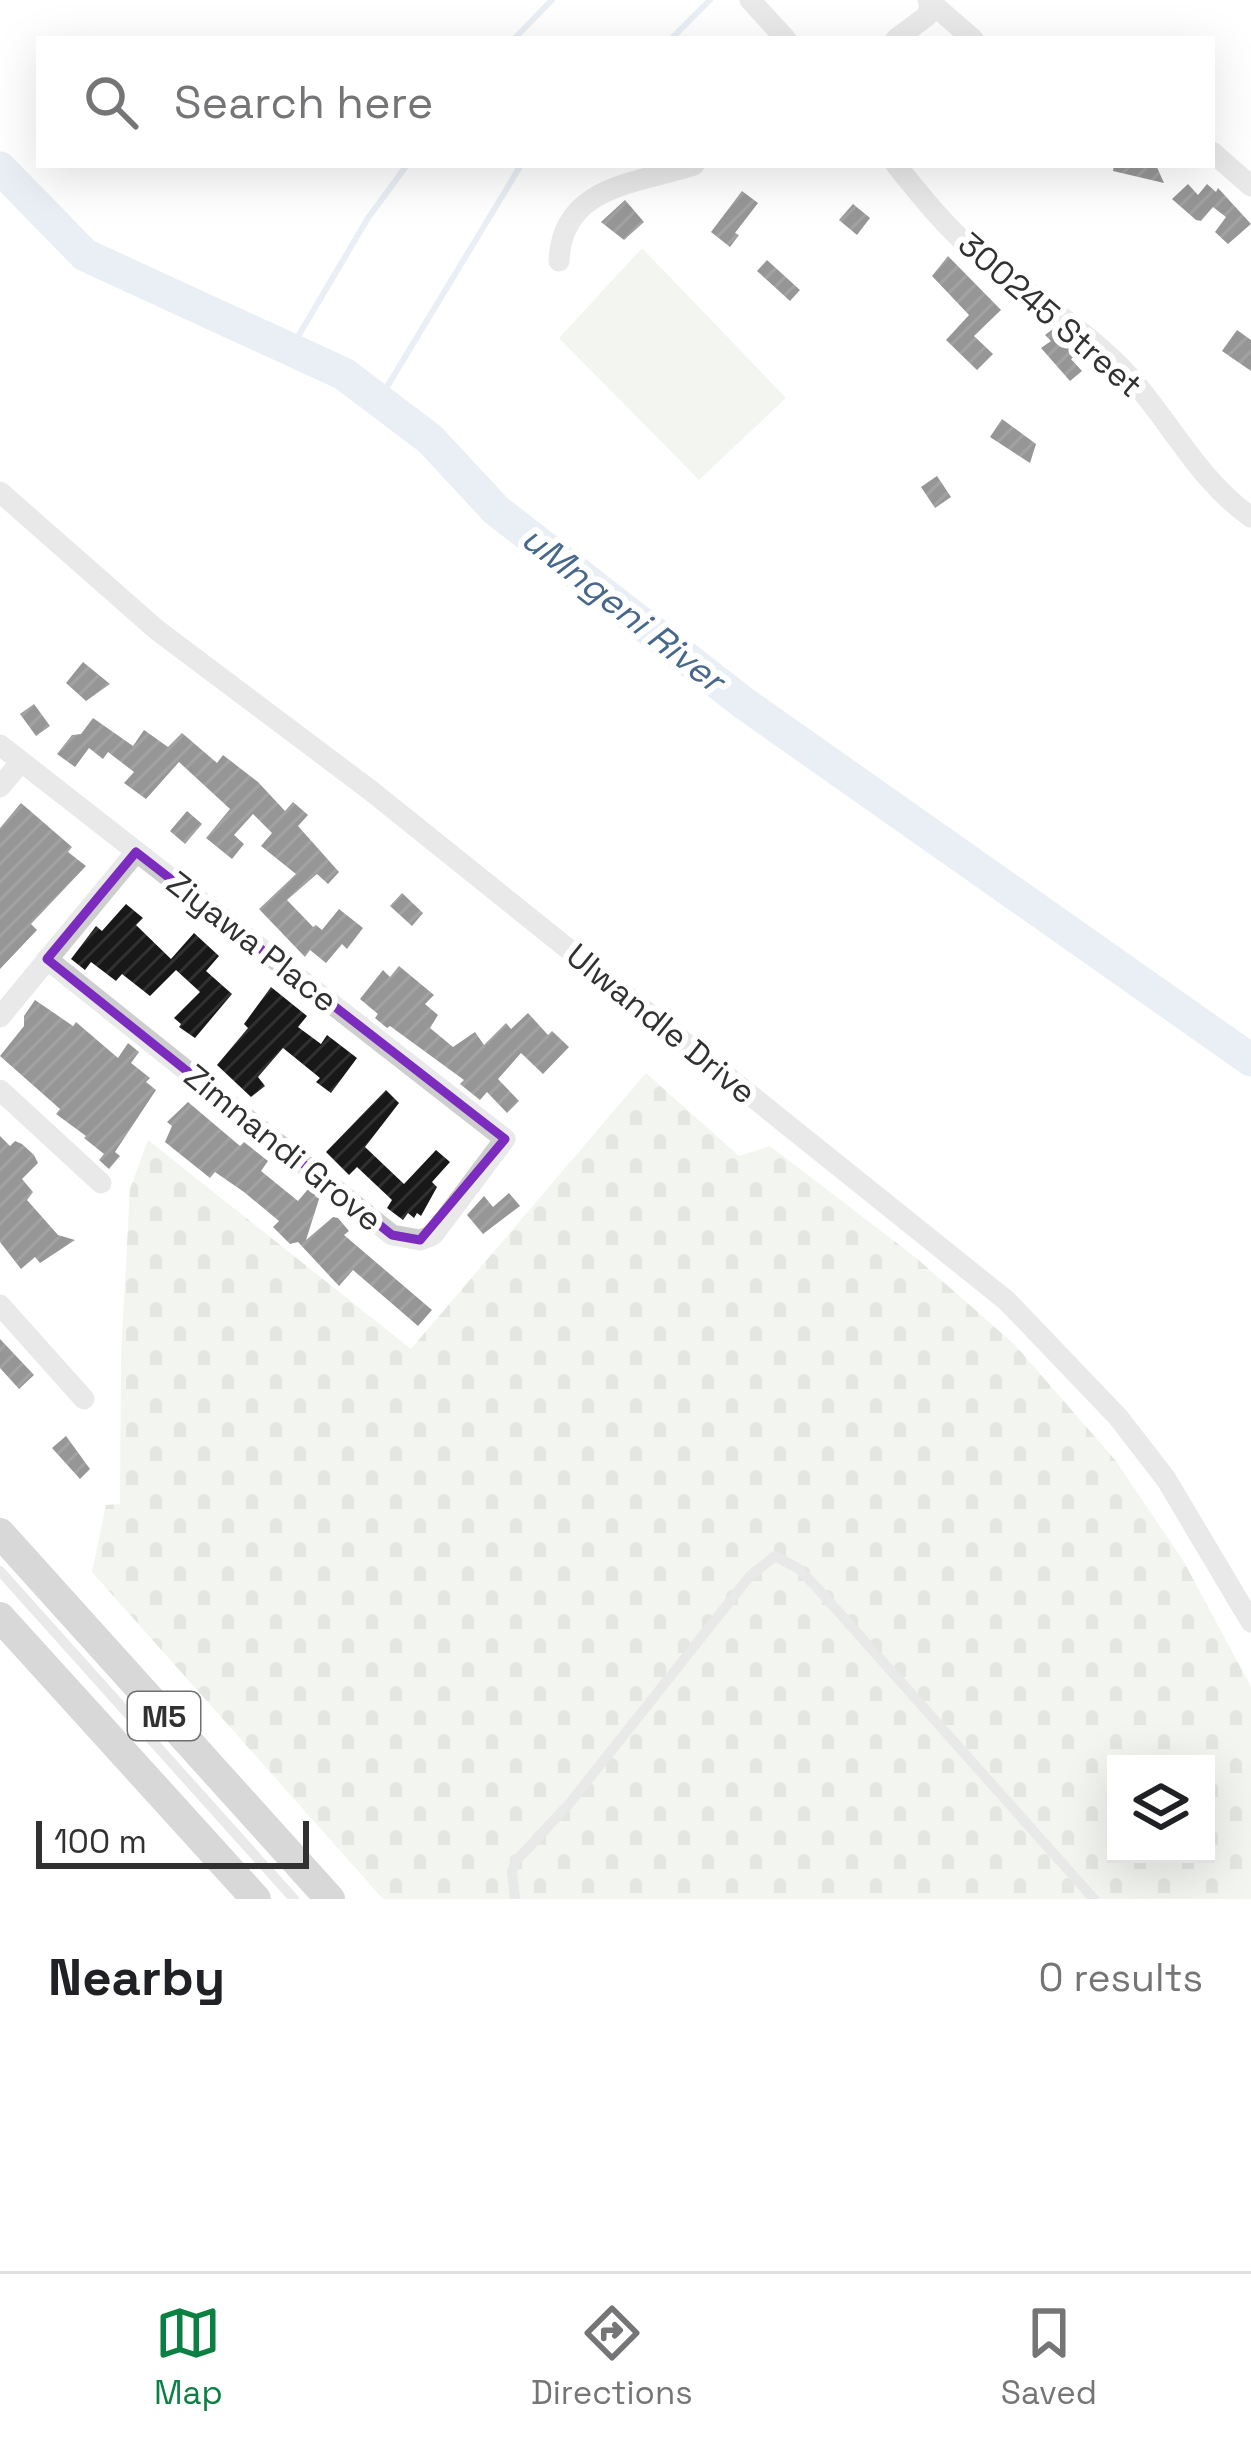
<!DOCTYPE html>
<html lang="en">
<head>
<meta charset="utf-8">
<style>
  :root { --surface:#fff; --page:#f6f6f6; --text:#202124; --muted:#757577; --line:#e0e0e0; --accent:#0b8043 }
  body { margin:0; font-family:"Space Grotesk",sans-serif; background:var(--page); color:var(--text) }
  .controls { position:absolute; right:36px; bottom:36px; display:grid; overflow:hidden; border-radius:0px; box-shadow:0 12px 48px #0002 }
  .controls button { width:108px; height:108px; display:grid; place-items:center; padding:0; border:0; border-bottom:3px solid var(--line); background:var(--surface); color:var(--text); font:60px sans-serif }
  .scale { position:absolute; left:36px; bottom:30px; width:273px; box-sizing:border-box; padding-left:12px; border:6px solid #313131; border-top:0; font-size:33px; line-height:42px; white-space:nowrap; color:#313131; -webkit-text-stroke:9px #fff; paint-order:stroke }
  .list { margin:0; padding:0; list-style:none }
  h2 { display:flex; justify-content:space-between; align-items:center; height:156px; margin:0; padding:0 48px; font-size:51px }
  h2 small { font-size:39px; font-weight:400; color:var(--muted) }
  .icon { flex:none; width:66px; height:66px; fill:none; stroke:currentColor; stroke-width:2; stroke-linecap:round; stroke-linejoin:round }
  .map { position:relative; flex:none; width:1251px; height:1899px; overflow:hidden }
  .search { position:absolute; background:var(--surface); box-shadow:0 12px 48px #0002; left:36px; right:36px; top:36px; height:132px; display:flex; align-items:center; gap:30px; box-sizing:border-box; padding:0 42px; border-radius:0px; color:var(--muted); font-size:45px }
  .sheet { height:372px; background:var(--surface) }
  nav { display:flex; justify-content:space-around; align-items:center; box-sizing:border-box; height:168px; border-top:3px solid var(--line); background:var(--surface); font-size:33px; color:var(--muted) }
  nav a { display:grid; justify-items:center; gap:6px }
  nav .on { color:var(--accent) }
  .map>svg:first-child { display:block }
</style>
</head>
<body>
<div class="map">
<svg width="1251" height="1899" viewBox="0 0 1251 1899">
  <defs>
    <pattern id="cemetery-stones" width="16" height="16" patternUnits="userSpaceOnUse" patternTransform="scale(3)"><rect width="16" height="16" fill="#e3e9de"/><path d="M2 7V4a2 2 0 0 1 4 0v3zM10 15v-3a2 2 0 0 1 4 0v3z" fill="#c3c8bf"/></pattern>
    <pattern id="building-hatch" width="6" height="6" patternUnits="userSpaceOnUse" patternTransform="scale(3)"><rect width="6" height="6" fill="#181818"/><path d="M-1 1l2-2M0 6l6-6M5 7l2-2" fill="none" stroke="#313131"/></pattern>
  </defs>
  <rect width="100%" height="100%" fill="#fff"/>
  <path fill="url(#cemetery-stones)" fill-rule="evenodd" d="M646 1073 739 1156 770 1146 915 1257 1014 1344 1116 1461 1184 1562 1251 1687V1899H383L92 1572 106 1505 120 1504 121 1356 130 1189 148 1140 411 1349ZM1116 1764H1206V1854H1116Z"/>
  <path fill="#e3e9de" d="M642 248 786 398 699 480 559 338Z"/>
  <g fill="none" stroke-linecap="round" stroke-linejoin="round">
    <g stroke="#d0dcea" stroke-width="6">
      <path d="M514 39 552 0"/>
      <path d="M671 39 710 0"/>
      <path d="M290 350 368 218 407 165"/>
      <path d="M379 400 521 165"/>
    </g>
    <path stroke="#d0dcea" stroke-width="33" d="M0 168 85 255 344 374 430 439 496 510 745 704 1251 1060"/>
  </g>
  <g fill="url(#building-hatch)">
    <path d="M1114 165H1156L1164 183 1113 171Z"/>
    <path d="M1188 184 1198 195 1207 184 1216 192 1218 188 1251 224 1228 244 1215 232 1226 217 1213 207 1201 221 1196 220 1172 199Z"/>
    <path d="M742 191 758 203 735 233 739 235 730 247 711 232Z"/>
    <path d="M625 200 644 222 624 240 601 222Z"/>
    <path d="M853 204 870 218 857 235 839 220Z"/>
    <path d="M948 256 1001 310 974 336 993 354 977 370 946 340 969 315 932 276Z"/>
    <path d="M767 260 800 290 790 301 757 271Z"/>
    <path d="M1053 329 1080 352 1071 359 1082 371 1070 381 1041 348 1051 341 1045 335Z"/>
    <path d="M1237 330 1251 340V371L1222 351Z"/>
    <path d="M1002 419 1036 444 1030 463 990 437Z"/>
    <path d="M937 476 951 497 935 508 921 487Z"/>
    <path d="M83 662 110 684 86 701 66 683Z"/>
    <path d="M34 704 50 726 36 736 20 714Z"/>
    <path d="M93 718 133 746 144 730 168 747 182 733 217 763 223 755 258 782 285 811 293 802 308 815 298 826 339 872 328 884 317 874 287 900 313 927 316 925 322 930 339 909 363 928 347 949 342 944 326 963 310 950 305 957 259 909 296 874 261 846 272 833 253 814 234 835 244 844 232 859 206 838 230 809 179 762 146 799 124 783 134 772 108 752 103 759 89 748 75 767 57 754 72 735 81 734Z"/>
    <path d="M21 803 72 847 68 852 86 866 31 924 37 930 0 969V828Z"/>
    <path d="M187 811 202 824 185 844 170 831Z"/>
    <path d="M402 893 423 913 412 926 390 906Z"/>
    <path d="M126 904 143 918 136 925 171 959 194 933 219 956 206 971 232 994 195 1038 179 1027 181 1024 174 1018 200 992 176 970 150 996 122 974 116 981 91 962 85 970 71 959 96 926 102 931Z"/>
    <path d="M399 966 434 995 425 1004 438 1015 430 1028 453 1047 475 1032 484 1045 506 1023 511 1029 528 1013 548 1035 552 1031 569 1047 543 1074 521 1053 498 1079 519 1101 507 1113 487 1092 480 1100 460 1084 464 1080 390 1026 387 1028 375 1018 378 1014 360 999 383 970 390 977Z"/>
    <path d="M271 987 307 1016 298 1027 321 1044 327 1035 357 1058 331 1093 316 1082 320 1078 283 1048 258 1077 265 1086 251 1097 217 1065 248 1028 244 1024Z"/>
    <path d="M35 1000 73 1026 76 1022 118 1058 128 1043 139 1052 131 1063 150 1078 146 1082 156 1090 115 1152 120 1156 109 1169 99 1160 104 1154 84 1138 86 1136 56 1114 60 1109 0 1056 24 1026V1016Z"/>
    <path d="M386 1090 399 1103 365 1147 404 1184 436 1150 450 1162 432 1182 437 1187 421 1216 417 1213 414 1218 408 1213 403 1220 387 1208 392 1200 357 1167 349 1175 326 1152Z"/>
    <path d="M188 1102 240 1146 244 1142 268 1161 261 1171 298 1201 309 1188 320 1196 306 1240 333 1217 338 1218 349 1231 344 1235 432 1310 418 1326 353 1270 339 1286 298 1242 290 1244 273 1227 279 1221 244 1192 215 1172 210 1178 165 1142 172 1126 167 1122Z"/>
    <path d="M0 1136 10 1146 15 1141 22 1144 34 1155 38 1163 22 1179 33 1192 27 1200 58 1235 75 1240 40 1263 35 1257 21 1269 0 1242Z"/>
    <path d="M509 1193 520 1206 483 1234 467 1215 484 1196 493 1207Z"/>
    <path d="M0 1339 34 1375 19 1389 0 1368Z"/>
    <path d="M66 1436 90 1469 80 1479 52 1448Z"/>
  </g>
  <g fill="none" stroke-linecap="round" stroke-linejoin="round">
    <g stroke="#cecece" stroke-width="10">
      <path d="M0 1571 294 1899"/>
      <path d="M515 1899 512 1871 516 1861 569 1804 750 1576 775 1556 799 1569 819 1590 1094 1899"/>
    </g>
    <g stroke="#cecece" stroke-width="21">
      <path d="M750 0 786 39"/>
      <path d="M928 0 973 39"/>
      <path d="M896 39 927 16 932 0"/>
      <path d="M1212 152 1251 186"/>
      <path d="M896 165C922 197 946 228 978 254 1028 295 1086 329 1130 377 1171 423 1200 482 1251 517"/>
      <path d="M559 261C562 185 636 184 694 165"/>
      <path d="M0 492 157 630 370 790 1007 1301 1118 1417 1166 1479 1251 1622"/>
      <path d="M0 745 505 1139 433 1235 420 1240 392 1235 47 959"/>
      <path d="M0 787 20 763"/>
      <path d="M0 1017 136 852"/>
      <path d="M0 1090 101 1183"/>
      <path d="M0 1305 84 1399"/>
    </g>
    <g stroke="#a9a9a9" stroke-width="30">
      <path d="M0 1533 330 1899"/>
      <path d="M0 1617 256 1899"/>
    </g>
  </g>
  <path d="M0 0H1251V1899H0ZM136 852 505 1139 420 1240 392 1235 47 959Z" fill="#fff" fill-opacity=".55" fill-rule="evenodd"/>
  <path fill="none" stroke="#7b2cbf" stroke-width="9" stroke-linejoin="round" d="M136 852 505 1139 420 1240 392 1235 47 959Z"/>
  <g text-anchor="middle" dominant-baseline="central" stroke-width="12" stroke-linejoin="round" paint-order="stroke">
    <rect fill="#fff" stroke="#6f6f6f" stroke-width="3" x="128" y="1692" width="72" height="48" rx="9"/>
    <g font-size="30" font-weight="bold" fill="#313131">
      <text x="164" y="1716">M5</text>
    </g>
    <g font-size="33" fill="#313131" stroke="#fff">
      <text transform="translate(1050 315) rotate(41)">300245 Street</text>
      <text transform="translate(252 942) rotate(38)">Ziyawa Place</text>
      <text transform="translate(661 1024) rotate(39)">Ulwandle Drive</text>
      <text transform="translate(283 1148) rotate(39)">Zimnandi Grove</text>
    </g>
    <g font-size="36" font-style="italic" fill="#47688c" stroke="#fff">
      <text transform="translate(623 609) rotate(38)">uMngeni River</text>
    </g>
  </g>
</svg>
<div class="controls">
<button><svg class="icon" aria-label="layers" viewBox="0 0 24 24"><path d="M12 4l9 5-9 5-9-5zM3 14l9 5 9-5"/></svg></button>
</div>
<div class="scale">100 m</div>
<div class="search"><svg class="icon" aria-label="search" viewBox="0 0 24 24"><circle cx="10" cy="10" r="6"/><path d="M15 15l6 6"/></svg>Search here</div>
</div>
<section class="sheet">
<h2>Nearby<small>0 results</small></h2>
<ul class="list">
</ul>
</section>
<nav>
<a class="on"><svg class="icon" aria-label="map" viewBox="0 0 24 24"><path d="M3 6l6-2 6 2 6-2v14l-6 2-6-2-6 2zM9 4v14M15 6v14"/></svg>Map</a>
<a><svg class="icon" aria-label="directions" viewBox="0 0 24 24"><path d="M12 3l9 9-9 9-9-9zM9 14v-3h6M13 9l2 2-2 2"/></svg>Directions</a>
<a><svg class="icon" aria-label="saved" viewBox="0 0 24 24"><path d="M7 4h10v16l-5-4-5 4z"/></svg>Saved</a>
</nav>
</body>
</html>
